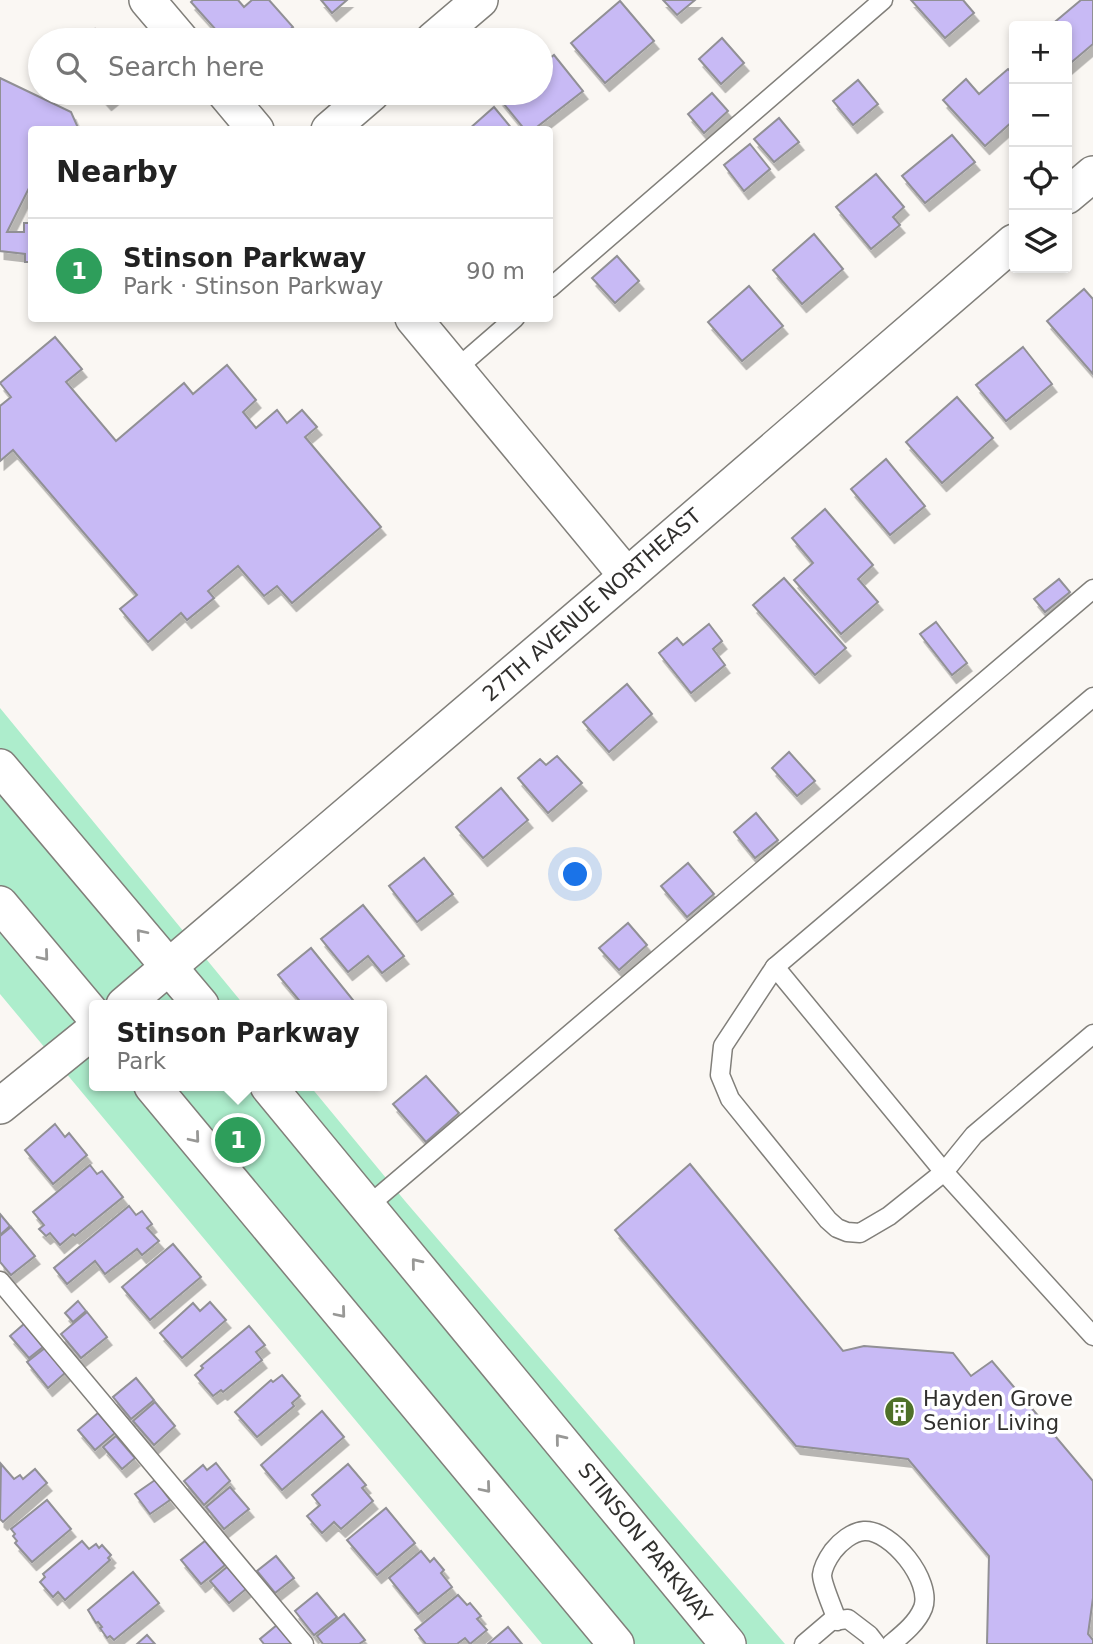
<!DOCTYPE html>
<html lang="en">
<head>
<meta charset="utf-8">
<style>
  :root { --surface:#fff; --page:#f6f6f6; --text:#222; --muted:#767676; --line:#e0e0e0; --accent:#2563eb }
  body { margin:0; font-family:"DejaVu Sans",sans-serif; background:var(--page); color:var(--text) }
  .controls { position:absolute; right:21px; top:21px; display:grid; overflow:hidden; border-radius:7px; box-shadow:0 4px 10px #0003 }
  .controls button { width:63px; height:63px; display:grid; place-items:center; padding:0; border:0; border-bottom:2px solid var(--line); background:var(--surface); color:var(--text); font:35px sans-serif }
  .you { position:absolute; left:576px; top:875px; width:24px; height:24px; margin:-18px; border:5px solid #fff; border-radius:50%; background:#1a73e8; box-shadow:0 0 0 10px #1a73e833 }
  .badge { display:grid; place-items:center; width:46px; height:46px; border-radius:50%; background:var(--accent); color:#fff; font-size:23px; font-weight:700 }
  .pin { position:absolute; translate:-50% -50%; border:4px solid #fff; box-shadow:0 2px 7px #0006 }
  .popup { position:absolute; left:89px; top:1000px; width:298px; height:91px; box-sizing:border-box; display:grid; place-content:center; border-radius:7px; background:var(--surface); filter:drop-shadow(0 2px 5px #0005); font-size:23px; white-space:nowrap; color:var(--muted) }
  .popup b { font-size:26px; color:var(--text) }
  .popup::after { content:''; position:absolute; left:50%; top:100%; margin-left:-14px; border:14px solid transparent; border-top-color:var(--surface) }
  .list { margin:0; padding:0; list-style:none }
  h2 { display:flex; justify-content:space-between; align-items:center; height:91px; margin:0; padding:0 28px; font-size:30px }
  h2 small { font-size:23px; font-weight:400; color:var(--muted) }
  .list li { display:grid; grid-template-columns:46px 1fr auto; gap:21px; align-items:center; box-sizing:border-box; height:105px; padding:0 28px; border-top:2px solid var(--line) }
  .list b { display:block; font-size:26px; white-space:nowrap }
  .list p { margin:0; font-size:23px; white-space:nowrap; color:var(--muted) }
  .list em { font-size:23px; font-style:normal; color:var(--muted) }
  .icon { flex:none; width:38px; height:38px; fill:none; stroke:currentColor; stroke-width:2; stroke-linecap:round; stroke-linejoin:round }
  .map { position:relative; flex:none; width:1093px; height:1644px; overflow:hidden }
  .search { position:absolute; background:var(--surface); box-shadow:0 4px 10px #0003; left:28px; top:28px; width:525px; height:77px; display:flex; align-items:center; gap:18px; box-sizing:border-box; padding:0 24px; border-radius:38px; color:var(--muted); font-size:26px }
  .panel { position:absolute; background:var(--surface); box-shadow:0 4px 10px #0003; left:28px; top:126px; width:525px; height:196px; border-radius:7px }
  .map>svg:first-child { display:block }
</style>
</head>
<body>
<div class="map">
<svg width="1093" height="1644" viewBox="0 0 1093 1644">
  <defs>
    <filter id="shadow"><feDropShadow dx="4.5" dy="8" stdDeviation="0" flood-color="#0004"/></filter>
  </defs>
  <rect width="100%" height="100%" fill="#faf7f3"/>
  <path fill="#adedcc" d="M0 708 244 1005H94V1086H310L405 1201 785 1644H542L0 994Z"/>
  <g fill="#c8baf5" stroke="#919095" stroke-width="2" filter="url(#shadow)">
    <path d="M193 0H238L244 7 252 0H269L293 27 279 38 281 40H225L191 2Z"/>
    <path d="M321 0H347L332 13Z"/>
    <path d="M663 0H695L677 15Z"/>
    <path d="M911 0H963L974 13 945 38Z"/>
    <path d="M1081 0H1093V44L1067 66V26H1050Z"/>
    <path d="M620 1 654 41 605 83 571 43Z"/>
    <path d="M95 29 104 40H81Z"/>
    <path d="M722 38 744 63 721 84 699 59Z"/>
    <path d="M554 55 583 91 533 130H525L499 98 506 93H541V65Z"/>
    <path d="M1008 69 1014 75V120L985 146 943 100 966 79 979 94Z"/>
    <path d="M0 78 71 112 79 130H32V182L7 232H24V223H32V262H25V254L0 251Z"/>
    <path d="M858 80 878 104 853 125 833 101Z"/>
    <path d="M99 93H118L107 102Z"/>
    <path d="M712 93 728 111 704 133 688 114Z"/>
    <path d="M494 107 513 130H468Z"/>
    <path d="M779 118 799 142 774 162 754 139Z"/>
    <path d="M952 135 975 162 925 203 902 176Z"/>
    <path d="M750 144 770 169 744 191 724 165Z"/>
    <path d="M876 174 904 207 893 217 900 225 871 249 836 207Z"/>
    <path d="M814 234 843 269 802 304 773 270Z"/>
    <path d="M617 256 639 281 615 303 592 278Z"/>
    <path d="M749 286 783 326 742 361 708 322Z"/>
    <path d="M1084 289 1093 299V374L1047 321Z"/>
    <path d="M55 337 82 369 66 382 116 441 184 383 193 394 227 365 256 400 243 412 256 428 277 410 287 423 302 410 317 427 305 437 381 527 292 603 277 586 264 596 238 566 208 591 214 598 187 620 181 613 148 642 120 609 137 595 13 450 0 461V406L11 397 0 383Z"/>
    <path d="M1023 347 1052 384 1006 421 976 385Z"/>
    <path d="M957 397 993 438 942 483 906 442Z"/>
    <path d="M886 459 925 506 890 535 851 489Z"/>
    <path d="M825 509 873 565 858 579 878 602 841 634 794 580 813 563 792 538Z"/>
    <path d="M784 578 846 648 815 675 753 605Z"/>
    <path d="M1059 579 1070 592 1045 612 1034 599Z"/>
    <path d="M936 622 967 663 952 675 920 634Z"/>
    <path d="M709 624 722 641 713 649 725 665 691 693 659 653 677 638 683 645Z"/>
    <path d="M627 684 652 714 609 752 583 722Z"/>
    <path d="M789 752 815 781 797 796 772 768Z"/>
    <path d="M557 756 582 783 548 813 518 778 540 759 546 765Z"/>
    <path d="M501 788 528 820 483 858 456 827Z"/>
    <path d="M756 813 778 840 755 858 734 832Z"/>
    <path d="M424 858 453 894 417 922 389 886Z"/>
    <path d="M688 863 714 894 687 917 661 886Z"/>
    <path d="M363 905 404 956 382 973 368 956 348 972 321 939Z"/>
    <path d="M628 923 647 945 619 970 599 948Z"/>
    <path d="M311 948 357 1005H303L278 975Z"/>
    <path d="M426 1076 459 1113 426 1142 393 1104Z"/>
    <path d="M55 1124 65 1137 69 1133 87 1155 53 1184 25 1150Z"/>
    <path d="M690 1164 843 1351 864 1346 953 1353 971 1376 992 1361 1093 1481V1598L1088 1634 1093 1640V1644H987L989 1556 908 1459 796 1446 615 1230Z"/>
    <path d="M90 1165 97 1174 102 1171 123 1197 75 1236 73 1234 60 1245 50 1233 46 1236 39 1229 44 1225 33 1212Z"/>
    <path d="M129 1206 136 1215 142 1211 152 1224 147 1228 159 1241 142 1255 137 1249 105 1274 95 1261 67 1284 54 1268Z"/>
    <path d="M0 1214 10 1226 0 1235Z"/>
    <path d="M11 1227 35 1256 11 1275 0 1262V1236Z"/>
    <path d="M173 1244 201 1277 150 1320 122 1287Z"/>
    <path d="M78 1301 86 1311 73 1322 65 1313Z"/>
    <path d="M210 1302 226 1320 182 1358 160 1333 193 1303 200 1311Z"/>
    <path d="M87 1312 107 1337 81 1358 61 1334Z"/>
    <path d="M24 1324 43 1347 29 1358 10 1336Z"/>
    <path d="M249 1326 265 1345 256 1352 262 1360 223 1392 221 1390 213 1396 195 1375 203 1368 201 1366Z"/>
    <path d="M45 1348 65 1373 48 1388 27 1362Z"/>
    <path d="M282 1375 300 1396 292 1403 294 1406 257 1437 235 1412 271 1380 273 1382Z"/>
    <path d="M136 1378 154 1400 131 1419 113 1397Z"/>
    <path d="M155 1402 175 1426 154 1445 133 1421Z"/>
    <path d="M322 1411 344 1437 282 1490 261 1465Z"/>
    <path d="M98 1413 115 1433 95 1450 78 1430Z"/>
    <path d="M116 1436 135 1458 122 1469 103 1447Z"/>
    <path d="M216 1463 230 1481 204 1505 184 1481 203 1465 207 1470Z"/>
    <path d="M1 1464 14 1479 20 1475 23 1479 35 1469 47 1483 3 1522 0 1519Z"/>
    <path d="M348 1464 366 1485 362 1488 373 1501 341 1529 334 1522 322 1533 307 1516 320 1505 312 1495Z"/>
    <path d="M155 1480 170 1500 150 1514 135 1494Z"/>
    <path d="M230 1487 249 1509 224 1529 206 1507Z"/>
    <path d="M47 1500 71 1529 32 1562 15 1543 17 1541 13 1536 15 1534 11 1529Z"/>
    <path d="M386 1508 415 1543 377 1575 347 1540Z"/>
    <path d="M82 1541 89 1549 96 1544 99 1548 102 1545 111 1555 108 1558 110 1560 65 1600 58 1592 53 1597 40 1582 45 1577 43 1574Z"/>
    <path d="M205 1541 225 1565 201 1584 181 1560Z"/>
    <path d="M421 1551 430 1562 434 1558 444 1570 441 1573 452 1587 418 1614 389 1578Z"/>
    <path d="M276 1556 294 1578 275 1593 257 1571Z"/>
    <path d="M227 1567 246 1589 229 1603 210 1581Z"/>
    <path d="M133 1572 159 1603 114 1640 110 1636 107 1638 100 1628 102 1627 98 1622 96 1623 88 1610Z"/>
    <path d="M317 1593 337 1617 314 1635 295 1611Z"/>
    <path d="M458 1595 467 1605 470 1603 481 1616 477 1619 487 1630 470 1644 465 1638 457 1644H426L415 1630Z"/>
    <path d="M344 1614 365 1640 359 1644H323L317 1636Z"/>
    <path d="M277 1625 293 1644H264L260 1639Z"/>
    <path d="M508 1627 522 1644H488Z"/>
    <path d="M147 1635 155 1644H137Z"/>
  </g>
  <g fill="none" stroke-linecap="round" stroke-linejoin="round">
    <defs>
      <g id="lane">
        <path d="M550 288 883 0"/>
        <path d="M455 370 515 318"/>
        <path d="M1093 697 775 967 723 1046 720 1075 730 1099 828 1220 837 1228 847 1232 860 1233 889 1216 944 1172 974 1135 1093 1034"/>
        <path d="M775 967 944 1172 1093 1336"/>
        <path d="M369 1205 1093 589"/>
        <path d="M0 1281 304 1644"/>
        <path d="M837 1621C834 1610 822 1585 822 1575 823 1566 828 1558 833 1551 840 1542 852 1532 864 1531 891 1529 933 1581 923 1608 917 1623 903 1634 891 1644"/>
        <path d="M804 1644 831 1621 848 1619 869 1635 876 1644"/>
      </g>
      <g id="street">
        <path d="M147 0 181 40"/>
        <path d="M433 40 480 0"/>
        <path d="M225 93 256 130"/>
        <path d="M329 130 372 93"/>
        <path d="M1067 196 1093 174"/>
        <path d="M413 318 627 576"/>
        <path d="M0 767 201 1005"/>
        <path d="M0 904 94 1016"/>
        <path d="M124 1005 627 576 1014 242"/>
        <path d="M152 1086 616 1644"/>
        <path d="M268 1086 728 1644"/>
        <path d="M0 1106 94 1030"/>
      </g>
    </defs>
    <use href="#lane" stroke="#817f7a" stroke-width="21"/>
    <use href="#street" stroke="#817f7a" stroke-width="38"/>
    <use href="#lane" stroke="#fff" stroke-width="18"/>
    <use href="#street" stroke="#fff" stroke-width="35"/>
  </g>
  <defs><path id="oneway-chevron" d="M-2-3.5L2.5 0L-2 3.5" fill="none" stroke-width="1.6" stroke-linecap="round" stroke-linejoin="round" transform="scale(1.75)"/></defs>
  <g stroke="#989896">
    <use href="#oneway-chevron" transform="translate(141 934) rotate(-130)"/>
    <use href="#oneway-chevron" transform="translate(44 956) rotate(50)"/>
    <use href="#oneway-chevron" transform="translate(195 1138) rotate(50)"/>
    <use href="#oneway-chevron" transform="translate(416 1263) rotate(-129)"/>
    <use href="#oneway-chevron" transform="translate(341 1313) rotate(50)"/>
    <use href="#oneway-chevron" transform="translate(560 1439) rotate(-129)"/>
    <use href="#oneway-chevron" transform="translate(486 1488) rotate(50)"/>
  </g>
  <defs>
    <symbol id="building-disc" viewBox="-11 -11 22 22"><circle r="9.5" fill="#4e7028" stroke="#fff"/><path d="M-4-6H4V6H1V3H-1V6H-4ZM-2.5-4.3h1.7v1.8h-1.7ZM.8-4.3h1.7v1.8H.8ZM-2.5-1h1.7V.8h-1.7ZM.8-1h1.7V.8H.8Z" fill="#fff"/></symbol>
  </defs>
  <g fill-rule="evenodd">
    <use href="#building-disc" x="882" y="1394" width="35" height="35"/>
  </g>
  <g text-anchor="middle" dominant-baseline="central" stroke-width="7" stroke-linejoin="round" paint-order="stroke">
    <g font-size="21" fill="#31302e" stroke="#fff">
      <text transform="translate(592 605) rotate(-41)">27TH AVENUE NORTHEAST</text>
      <text transform="translate(645 1543) rotate(51)">STINSON PARKWAY</text>
    </g>
    <g font-size="21" fill="#31302e" stroke="#fff" text-anchor="start">
      <text x="923" y="1399">Hayden Grove<tspan x="923" dy="24">Senior Living</tspan></text>
    </g>
  </g>
</svg>
<div class="controls">
<button>+</button>
<button>−</button>
<button><svg class="icon" aria-label="locate" viewBox="0 0 24 24"><circle cx="12" cy="12" r="6"/><path d="M12 2v4M12 18v4M2 12h4M18 12h4"/></svg></button>
<button><svg class="icon" aria-label="layers" viewBox="0 0 24 24"><path d="M12 4l9 5-9 5-9-5zM3 14l9 5 9-5"/></svg></button>
</div>
<div class="you"></div>
<div class="pin badge" style="left:238px;top:1140px;background:#2e9e5b">1</div>
<div class="popup"><b>Stinson Parkway</b>Park</div>
<div class="search"><svg class="icon" aria-label="search" viewBox="0 0 24 24"><circle cx="10" cy="10" r="6"/><path d="M15 15l6 6"/></svg>Search here</div>
<section class="panel">
<h2>Nearby<small></small></h2>
<ul class="list">
<li><span class="badge" style="background:#2e9e5b">1</span><div><b>Stinson Parkway</b><p>Park · Stinson Parkway</p></div><em>90 m</em></li>
</ul>
</section>
</div>
</body>
</html>
